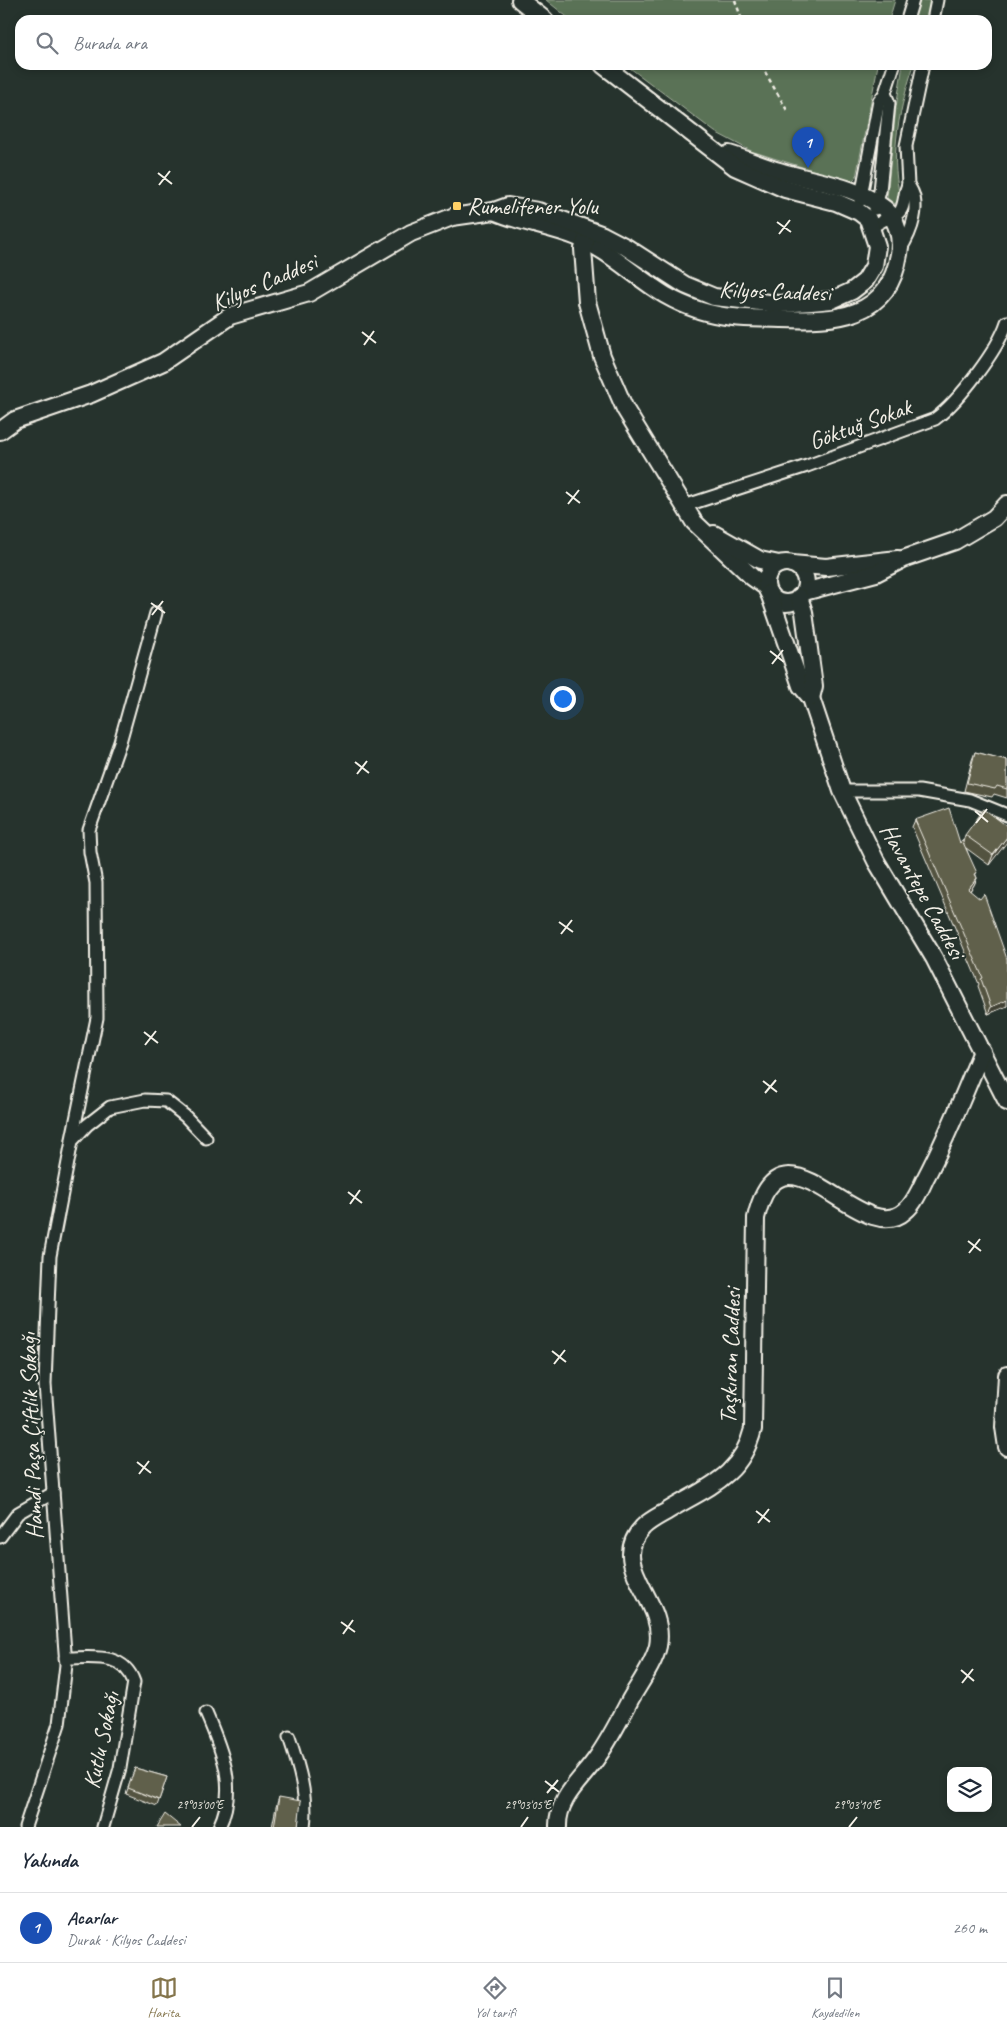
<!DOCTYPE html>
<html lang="tr">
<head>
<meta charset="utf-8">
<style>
  :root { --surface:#fff; --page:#f6f6f7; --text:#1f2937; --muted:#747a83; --line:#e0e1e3; --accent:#84754c }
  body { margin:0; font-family:Caveat,sans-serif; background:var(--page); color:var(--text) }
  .controls { position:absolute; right:15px; bottom:15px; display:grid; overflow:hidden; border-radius:10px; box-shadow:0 2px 8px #0003 }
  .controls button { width:45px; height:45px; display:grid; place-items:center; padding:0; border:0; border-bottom:1px solid var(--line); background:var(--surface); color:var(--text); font:25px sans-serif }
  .you { position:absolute; left:562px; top:698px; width:18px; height:18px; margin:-12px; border:4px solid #fff; border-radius:50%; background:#1a73e8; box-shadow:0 0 0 8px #1a73e833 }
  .badge { display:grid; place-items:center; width:32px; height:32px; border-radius:50%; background:var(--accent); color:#fff; font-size:16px; font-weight:700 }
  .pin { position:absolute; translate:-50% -41px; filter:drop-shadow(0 1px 2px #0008) }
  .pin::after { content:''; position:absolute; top:26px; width:18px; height:15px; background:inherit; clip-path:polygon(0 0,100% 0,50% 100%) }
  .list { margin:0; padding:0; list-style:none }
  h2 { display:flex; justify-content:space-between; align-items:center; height:65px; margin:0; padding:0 20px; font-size:21px }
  h2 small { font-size:16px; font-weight:400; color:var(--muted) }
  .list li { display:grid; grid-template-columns:32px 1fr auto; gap:15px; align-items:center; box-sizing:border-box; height:70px; padding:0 20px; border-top:1px solid var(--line) }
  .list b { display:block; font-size:19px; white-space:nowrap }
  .list p { margin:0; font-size:16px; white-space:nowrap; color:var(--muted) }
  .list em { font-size:16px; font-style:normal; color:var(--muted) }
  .icon { flex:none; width:28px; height:28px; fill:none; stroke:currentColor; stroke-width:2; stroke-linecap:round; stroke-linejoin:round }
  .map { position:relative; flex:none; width:1007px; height:1827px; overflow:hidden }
  .search { position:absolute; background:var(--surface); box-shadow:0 2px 8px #0003; left:15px; right:15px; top:15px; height:55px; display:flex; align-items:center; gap:12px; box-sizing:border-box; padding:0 18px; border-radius:15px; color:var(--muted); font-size:19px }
  .sheet { height:135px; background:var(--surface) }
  nav { display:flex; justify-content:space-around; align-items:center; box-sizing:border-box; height:70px; border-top:1px solid var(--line); background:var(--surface); font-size:14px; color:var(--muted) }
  nav a { display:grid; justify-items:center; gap:2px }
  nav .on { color:var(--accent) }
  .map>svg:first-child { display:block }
</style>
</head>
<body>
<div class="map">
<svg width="1007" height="1827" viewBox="0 0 1007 1827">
  <rect width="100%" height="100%" fill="#26332d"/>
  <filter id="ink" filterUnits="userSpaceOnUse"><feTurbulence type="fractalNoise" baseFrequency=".02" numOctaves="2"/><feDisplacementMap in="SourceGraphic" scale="10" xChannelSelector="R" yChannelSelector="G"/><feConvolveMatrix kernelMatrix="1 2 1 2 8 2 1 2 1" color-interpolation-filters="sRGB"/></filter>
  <g filter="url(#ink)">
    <g fill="#5a7256" stroke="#a7b29f">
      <path d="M546 0H895L889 20H571Z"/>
      <path d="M919 0H933L928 20H912Z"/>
      <path d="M626 65H878L856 177 851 182 844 180 751 151 715 132Z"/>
      <path d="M903 65H914C900 106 889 153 900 196L895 204 887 198 896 107Z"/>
    </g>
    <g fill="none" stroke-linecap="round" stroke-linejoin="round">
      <defs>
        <g id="street">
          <path d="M907 20 913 0"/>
          <path d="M933 20 937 0"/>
          <path d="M908 185 906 146 923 65"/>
          <path d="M860 201 879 101 885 93 894 65"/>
          <path d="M875 209 880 191 889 103 885 93"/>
          <path d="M873 227C881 220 889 219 897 214 906 209 903 193 908 185"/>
          <path d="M900 250C911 233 923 204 908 185"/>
          <path d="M684 506 807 466 935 419C959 401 998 350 1007 322"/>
          <path d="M842 791H919L970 800 1007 815"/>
          <path d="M72 1139 97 1018 96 883 90 852 89 830 120 742 156 613"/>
          <path d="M0 1537 18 1513 53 1493"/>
          <path d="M65 1658C91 1658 123 1651 134 1682L120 1768 103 1827"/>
          <path d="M206 1713C222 1750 238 1788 219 1827"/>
          <path d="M289 1737C299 1767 308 1796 304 1827"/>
          <path d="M25 1827 59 1724 66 1665 45 1384 50 1256 72 1141 87 1125 110 1107 145 1100 166 1101 185 1116 206 1138"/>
        </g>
        <g id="secondary">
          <path d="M520 0 545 20"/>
          <path d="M494 211C521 223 550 226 577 237 610 251 635 277 665 295 686 307 709 315 733 317 749 319 766 318 782 319 835 321 889 319 899 254 902 239 897 219 885 209 856 185 814 182 779 171 762 166 746 159 729 154"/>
          <path d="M588 234 583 249 587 302 602 356 625 409 694 522 752 577 766 587"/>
          <path d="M0 431 15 420 91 394 163 362 230 316 309 293 411 233 452 217 494 211 508 206 538 211 603 235 626 247 685 285 714 297 778 304 811 302 832 300 852 291 865 281 874 266 877 246 868 219 859 212 836 202 785 189 735 167 603 65"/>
          <path d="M714 534 760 560 779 564"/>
          <circle cx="786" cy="583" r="20"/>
          <path d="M792 564 826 567 898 559"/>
          <path d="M804 592 876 573 903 559 955 541 994 518 1007 504"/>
          <path d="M769 593 801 686 811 698 842 791 876 861 934 958 1007 1102"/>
          <path d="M799 597 804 612 814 686 811 698"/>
          <path d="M1007 1375 1004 1427 1007 1447"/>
          <path d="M558 1827C557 1797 583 1779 598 1756 610 1739 620 1719 630 1700 639 1684 654 1664 658 1646 667 1599 606 1566 643 1527 650 1520 661 1515 669 1510 707 1487 741 1477 753 1429L756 1218C781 1109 861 1251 905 1211 914 1204 920 1190 925 1179 947 1138 964 1094 982 1051"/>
        </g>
      </defs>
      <use href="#street" stroke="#f4f1e8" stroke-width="15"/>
      <use href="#secondary" stroke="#f4f1e8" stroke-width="20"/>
      <g stroke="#f4f1e8" stroke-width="2.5" stroke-dasharray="4 4" stroke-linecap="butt">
        <path d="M735 0 742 20"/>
        <path d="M761 65 788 112"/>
      </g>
      <use href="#street" stroke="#26332d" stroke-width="11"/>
      <use href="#secondary" stroke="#26332d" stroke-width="16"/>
    </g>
    <g fill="#535340" stroke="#f4f1e8">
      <path d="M975 752 1007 760V798L994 794 992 797 964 791 972 760Z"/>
      <path d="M915 820 960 843 963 842 965 835 1007 826 989 865 966 848 977 878 974 885 970 891 1007 1006 988 1014 978 986 979 984 912 827Z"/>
      <path d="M135 1768 167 1777 157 1806 126 1794Z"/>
      <path d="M279 1797 298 1827H272L276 1807Z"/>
    </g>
    <g fill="#434334" stroke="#f4f1e8">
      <path d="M1007 837V842L989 865 993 855Z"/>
      <path d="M977 878 974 885 965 897 968 889Z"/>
      <path d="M1007 1000V1006L988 1014 991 1007Z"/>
    </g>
    <g fill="#60604b" stroke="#f4f1e8">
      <path d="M975 752 1007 760V789L997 786 995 789 967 783Z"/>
      <path d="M949 808 960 843 962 840 977 873 975 874 977 878 968 889 980 899 984 894 1007 959V1000L991 1007 981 979 983 978 915 820Z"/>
      <path d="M984 809 1007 826V837L993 855 965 835Z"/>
      <path d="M135 1768 167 1777 159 1800 128 1788Z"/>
      <path d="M279 1797 301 1801 298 1827H274Z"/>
      <path d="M165 1814 181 1827H157Z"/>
    </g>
  </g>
  <path fill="none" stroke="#f4f1e8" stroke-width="2" d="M158 173 172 184M159 185 170 171M777 222 791 232M779 234 790 220M362 332 376 343M364 345 374 331M566 492 580 503M568 504 579 490M151 603 165 613M152 615 163 601M770 651 784 662M772 664 783 650M355 762 369 773M357 774 367 761M975 811 988 822M976 823 987 809M559 922 573 932M561 934 572 920M144 1032 158 1043M145 1045 156 1031M763 1081 777 1092M765 1093 776 1080M348 1192 362 1203M350 1204 360 1190M968 1241 981 1251M969 1253 980 1239M552 1351 566 1362M554 1364 565 1350M137 1462 151 1473M139 1474 149 1461M756 1511 770 1522M758 1523 769 1509M341 1622 355 1632M343 1634 353 1620M961 1670 974 1681M962 1683 973 1669M545 1781 559 1792M547 1793 558 1780M192 1827 200 1817M521 1827 528 1817M849 1827 857 1817"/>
  <rect fill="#ffd166" stroke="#26332d" stroke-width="2" x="452" y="201" width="10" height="10" rx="2.5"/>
  <g text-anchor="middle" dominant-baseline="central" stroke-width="4" stroke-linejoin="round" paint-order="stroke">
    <g font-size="24" fill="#f4f1e8" stroke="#26332d" text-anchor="start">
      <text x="467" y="206">Rumelifener Yolu</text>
    </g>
    <g font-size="24" fill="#f4f1e8" stroke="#26332d">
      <text transform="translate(264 282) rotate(-23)">Kilyos Caddesi</text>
      <text transform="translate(775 291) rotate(2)">Kilyos Caddesi</text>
      <text transform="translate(860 424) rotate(-20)">Göktuğ Sokak</text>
      <text transform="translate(923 891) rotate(61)">Havantepe Caddesi</text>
      <text transform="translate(730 1356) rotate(-88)">Taşkıran Caddesi</text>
      <text transform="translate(31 1436) rotate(-92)">Hamdi Paşa Çiftlik Sokağı</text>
      <text transform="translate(101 1740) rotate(-78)">Kutlu Sokağı</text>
    </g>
  </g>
  <g font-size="12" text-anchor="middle" fill="#f4f1e8" stroke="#26332d" stroke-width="4" stroke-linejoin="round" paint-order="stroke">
    <text x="200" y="1809">29°03'00"E</text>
    <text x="528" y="1809">29°03'05"E</text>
    <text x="857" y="1809">29°03'10"E</text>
  </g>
</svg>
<div class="controls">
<button><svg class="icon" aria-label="layers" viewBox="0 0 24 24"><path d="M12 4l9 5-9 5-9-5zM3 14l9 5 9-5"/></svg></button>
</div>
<div class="you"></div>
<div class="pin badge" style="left:808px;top:168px;background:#1a4fb4">1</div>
<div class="search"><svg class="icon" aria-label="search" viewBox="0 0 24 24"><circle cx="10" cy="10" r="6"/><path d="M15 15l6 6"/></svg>Burada ara</div>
</div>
<section class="sheet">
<h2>Yakında<small></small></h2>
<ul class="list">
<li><span class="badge" style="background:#1a4fb4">1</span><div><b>Acarlar</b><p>Durak · Kilyos Caddesi</p></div><em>260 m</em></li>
</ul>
</section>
<nav>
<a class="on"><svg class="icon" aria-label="map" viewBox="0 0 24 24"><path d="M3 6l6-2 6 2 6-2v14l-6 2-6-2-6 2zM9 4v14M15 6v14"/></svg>Harita</a>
<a><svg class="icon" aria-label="directions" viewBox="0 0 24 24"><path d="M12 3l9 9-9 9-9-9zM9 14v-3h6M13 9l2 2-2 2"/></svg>Yol tarifi</a>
<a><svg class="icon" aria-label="saved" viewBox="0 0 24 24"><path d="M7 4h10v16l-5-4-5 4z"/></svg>Kaydedilen</a>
</nav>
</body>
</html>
